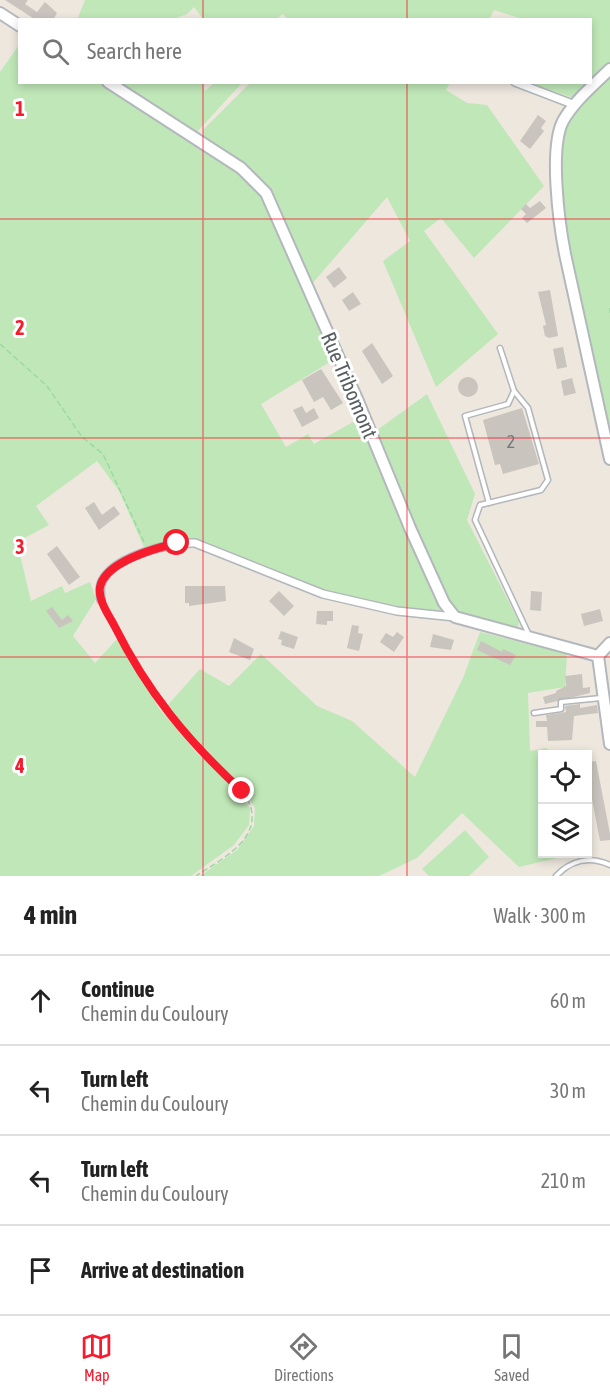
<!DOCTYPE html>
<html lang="en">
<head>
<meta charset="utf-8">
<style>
  :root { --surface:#fff; --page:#f2f2f2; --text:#222; --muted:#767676; --line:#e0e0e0; --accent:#f61b2d }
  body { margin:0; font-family:"Asap Condensed",sans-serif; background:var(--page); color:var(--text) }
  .controls { position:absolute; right:18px; bottom:18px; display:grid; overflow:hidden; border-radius:0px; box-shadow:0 3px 9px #0003 }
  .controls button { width:54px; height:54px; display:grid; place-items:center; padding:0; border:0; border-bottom:2px solid var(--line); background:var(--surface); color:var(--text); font:30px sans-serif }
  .stop { position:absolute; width:18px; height:18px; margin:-14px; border:4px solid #f61b2d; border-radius:50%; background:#fff }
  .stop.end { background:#f61b2d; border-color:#fff; box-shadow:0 2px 6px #0008 }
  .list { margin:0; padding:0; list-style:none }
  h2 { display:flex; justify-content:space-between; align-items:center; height:78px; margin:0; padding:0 24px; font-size:26px }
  h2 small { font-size:20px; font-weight:400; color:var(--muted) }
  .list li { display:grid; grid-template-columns:39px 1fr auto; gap:18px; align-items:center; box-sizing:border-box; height:90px; padding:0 24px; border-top:2px solid var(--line) }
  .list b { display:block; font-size:22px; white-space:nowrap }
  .list p { margin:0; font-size:20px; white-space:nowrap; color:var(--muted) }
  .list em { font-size:20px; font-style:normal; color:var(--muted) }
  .icon { flex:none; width:33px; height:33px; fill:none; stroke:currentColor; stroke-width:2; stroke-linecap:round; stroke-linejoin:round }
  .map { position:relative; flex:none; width:610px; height:876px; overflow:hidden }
  .search { position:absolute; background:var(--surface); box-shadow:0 3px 9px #0003; left:18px; right:18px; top:18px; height:66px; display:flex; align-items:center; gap:15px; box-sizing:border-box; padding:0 21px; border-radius:0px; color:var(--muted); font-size:22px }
  .sheet { height:438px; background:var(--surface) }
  nav { display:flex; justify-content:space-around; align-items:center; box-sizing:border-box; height:84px; border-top:2px solid var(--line); background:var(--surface); font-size:16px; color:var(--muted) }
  nav a { display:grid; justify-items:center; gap:3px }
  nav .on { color:var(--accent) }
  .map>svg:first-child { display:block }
</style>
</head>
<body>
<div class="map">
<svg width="610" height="876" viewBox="0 0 610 876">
  <rect width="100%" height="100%" fill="#ede7de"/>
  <g fill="#c0e7b8">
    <path d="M85 0H610V65L576 99 530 83 590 82V20L522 19 494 10 489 20H288L283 14 276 19 204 20 194 7 187 14 173 19 77 20Z"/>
    <path d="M19 45 20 82H202L205 91 214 83H242L195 134 243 173 267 202 335 359 261 404 286 447 308 434 314 444 360 418 434 599 442 609 438 613 383 604 317 588 204 541 186 540 144 547 119 491 97 461 36 506 49 525 17 542 31 601 62 586 65 593 90 582 96 599 73 636 95 663 118 638 159 708 197 753 240 794 250 808 249 825 234 845 191 876H0V72Z"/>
    <path d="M610 75V436C595 367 541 182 568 122 576 104 596 89 610 75Z"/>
    <path d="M250 83H450L446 90 467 103 487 105 544 186 474 258 441 218 424 231 498 334 436 387 383 261 410 241 387 197 311 285 276 199 255 174 204 139 203 130Z"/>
    <path d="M427 394 475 494 467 520 519 622 517 631 468 618 447 602 373 433Z"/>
    <path d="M480 632 567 654 565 687 528 693 530 751 547 748 548 754H542V854H560L561 857 519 867 462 813 417 858 379 876H200L237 850 254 826 255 808 245 791 184 732 166 707 200 669 229 686 261 654 317 706 352 721 415 777 463 678Z"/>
    <path d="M465 830 489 857 469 876H429L422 869Z"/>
  </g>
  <g fill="#c9c4be">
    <path d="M5 0H28L25 4 37 12 45 2 57 13 53 20H36Z"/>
    <path d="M538 115 546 121 541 128 544 131 530 149 520 141Z"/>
    <path d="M540 201 546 208 527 223 522 218 526 214 521 209 526 204 530 208Z"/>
    <path d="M339 267 347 278 334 288 326 277Z"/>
    <path d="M550 290 558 336 549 338 545 336 543 326 546 325 538 292Z"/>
    <path d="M353 292 361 304 349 311 342 300Z"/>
    <path d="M372 343 393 376 382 384 362 351Z"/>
    <path d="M563 347 567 367 557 369 553 349Z"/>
    <path d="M321 369 343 403 331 410 323 397 314 402 302 380Z"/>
    <circle cx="468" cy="387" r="10"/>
    <path d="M572 378 576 393 564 396 561 381Z"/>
    <path d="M302 406 306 413 314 408 319 418 302 427 293 410Z"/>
    <path d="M522 408 539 464 503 474 500 464 495 465 483 420Z"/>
    <path d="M94 502 102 515 114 506 120 514 99 530 85 508Z"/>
    <path d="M57 546 80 577 69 585 47 554Z"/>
    <path d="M185 586H225L226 601 189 606V603H185Z"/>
    <path d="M279 591 294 606 284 616 269 601Z"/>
    <path d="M531 591 542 592 541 611 530 610Z"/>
    <path d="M52 607 62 620 68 615 73 621 59 628 46 611Z"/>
    <path d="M600 609 603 621 584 626 581 614Z"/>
    <path d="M317 611H333V621H327V625L316 624Z"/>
    <path d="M352 625 359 626 358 633 363 634 359 651 347 648Z"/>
    <path d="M281 631 298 637 294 649 281 645 282 640 278 639Z"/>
    <path d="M397 632 404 637 394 652 380 642 386 633 393 637Z"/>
    <path d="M433 634 454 640 451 650 430 647Z"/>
    <path d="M234 638 254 649 250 660 229 652Z"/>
    <path d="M481 641 502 652 503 649 516 655 510 665 477 650Z"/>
    <path d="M582 674 583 688 590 687V693L545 704 543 697 556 693V691L566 686 565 676Z"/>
    <path d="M580 704V708L597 705 598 713 574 716 572 740 548 741 547 727H536V721H547L546 715 566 712 565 706Z"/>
    <path d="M596 761 610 834V840L600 841 588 778V762Z"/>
  </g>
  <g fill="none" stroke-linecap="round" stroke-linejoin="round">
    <defs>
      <g id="lane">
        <path d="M500 348 514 391 528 408 548 480 541 490 480 505 475 520 529 635"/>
        <path d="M489 503 465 416 508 404 514 391"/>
        <path d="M534 713 561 709V702L601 698"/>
        <path d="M556 876C571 860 590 856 610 865"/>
      </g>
      <g id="street">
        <path d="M515 82 575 105"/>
        <path d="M101 600C100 592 99 585 104 578 118 556 170 542 195 543L323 594 397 611 455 617"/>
      </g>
      <g id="secondary">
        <path d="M0 13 20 26"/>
        <path d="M610 69C594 85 574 101 563 121 549 148 559 223 565 254L610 459"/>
        <path d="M108 82 241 168 266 193 357 399 410 528 444 603 455 617 598 656"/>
        <path d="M598 656 610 744"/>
        <path d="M598 656 610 643"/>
      </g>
    </defs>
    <use href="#lane" stroke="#b2b7bb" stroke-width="7"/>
    <use href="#street" stroke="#b2b7bb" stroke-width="10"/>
    <use href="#secondary" stroke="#b3b8bd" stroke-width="14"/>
    <g stroke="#9adaa1" stroke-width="1.5" stroke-dasharray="6 3" stroke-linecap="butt">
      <path d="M610 308V313"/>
      <path d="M0 344 47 386 82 437 103 454 145 544"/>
      <path d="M104 605C130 658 158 707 199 750 216 769 255 791 252 820 250 846 215 863 196 876"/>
    </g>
    <use href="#lane" stroke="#fff" stroke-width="4"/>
    <use href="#street" stroke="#fff" stroke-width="7"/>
    <use href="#secondary" stroke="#fff" stroke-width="10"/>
  </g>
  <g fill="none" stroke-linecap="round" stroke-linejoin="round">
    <path stroke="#f61b2d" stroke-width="8" d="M177 543C156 548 105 562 100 587 98 600 108 614 114 625 148 693 187 740 242 791"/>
  </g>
  <path fill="none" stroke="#f61b2d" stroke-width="1.5" stroke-opacity="0.55" d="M203 0V20M407 0V20M203 82V876M407 82V876M0 219H610M0 438H610M0 657H610"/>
  <g text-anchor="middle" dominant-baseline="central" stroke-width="6" stroke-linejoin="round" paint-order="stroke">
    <g font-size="18" fill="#747878">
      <text x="511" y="441">2</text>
    </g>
    <g font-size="21" fill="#585e61" stroke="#fff">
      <text transform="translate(350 385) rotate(67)">Rue Tribomont</text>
    </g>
  </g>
  <g font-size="20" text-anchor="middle" font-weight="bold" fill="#f61b2d" stroke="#fff" stroke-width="6" stroke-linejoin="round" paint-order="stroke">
    <text x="20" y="116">1</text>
    <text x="20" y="335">2</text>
    <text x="20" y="554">3</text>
    <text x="20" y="773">4</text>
  </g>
</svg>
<div class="controls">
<button><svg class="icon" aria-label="locate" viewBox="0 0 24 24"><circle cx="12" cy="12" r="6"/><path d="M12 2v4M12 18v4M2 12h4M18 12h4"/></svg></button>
<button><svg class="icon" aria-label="layers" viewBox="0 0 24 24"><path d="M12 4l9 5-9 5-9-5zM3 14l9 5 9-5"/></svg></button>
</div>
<div class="stop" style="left:177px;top:543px"></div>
<div class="stop end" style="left:242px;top:791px"></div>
<div class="search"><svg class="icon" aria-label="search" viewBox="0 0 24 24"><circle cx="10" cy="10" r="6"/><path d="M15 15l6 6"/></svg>Search here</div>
</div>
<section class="sheet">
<h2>4 min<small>Walk · 300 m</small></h2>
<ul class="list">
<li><svg class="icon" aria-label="ahead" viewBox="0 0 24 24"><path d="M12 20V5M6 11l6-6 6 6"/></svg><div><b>Continue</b><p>Chemin du Couloury</p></div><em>60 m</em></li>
<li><svg class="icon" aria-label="left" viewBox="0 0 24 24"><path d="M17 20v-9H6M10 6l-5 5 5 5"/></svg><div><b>Turn left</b><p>Chemin du Couloury</p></div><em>30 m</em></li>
<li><svg class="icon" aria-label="left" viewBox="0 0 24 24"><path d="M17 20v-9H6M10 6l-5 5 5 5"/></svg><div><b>Turn left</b><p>Chemin du Couloury</p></div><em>210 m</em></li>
<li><svg class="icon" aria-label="arrive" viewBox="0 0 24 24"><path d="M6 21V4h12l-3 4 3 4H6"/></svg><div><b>Arrive at destination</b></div></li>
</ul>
</section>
<nav>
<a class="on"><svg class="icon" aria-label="map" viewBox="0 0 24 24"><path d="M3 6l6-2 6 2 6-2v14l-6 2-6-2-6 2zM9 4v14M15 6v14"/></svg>Map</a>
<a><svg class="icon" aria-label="directions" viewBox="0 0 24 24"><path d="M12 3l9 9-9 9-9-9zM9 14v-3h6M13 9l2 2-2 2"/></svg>Directions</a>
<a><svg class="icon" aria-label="saved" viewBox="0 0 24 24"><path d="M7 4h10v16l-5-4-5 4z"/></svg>Saved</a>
</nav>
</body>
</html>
